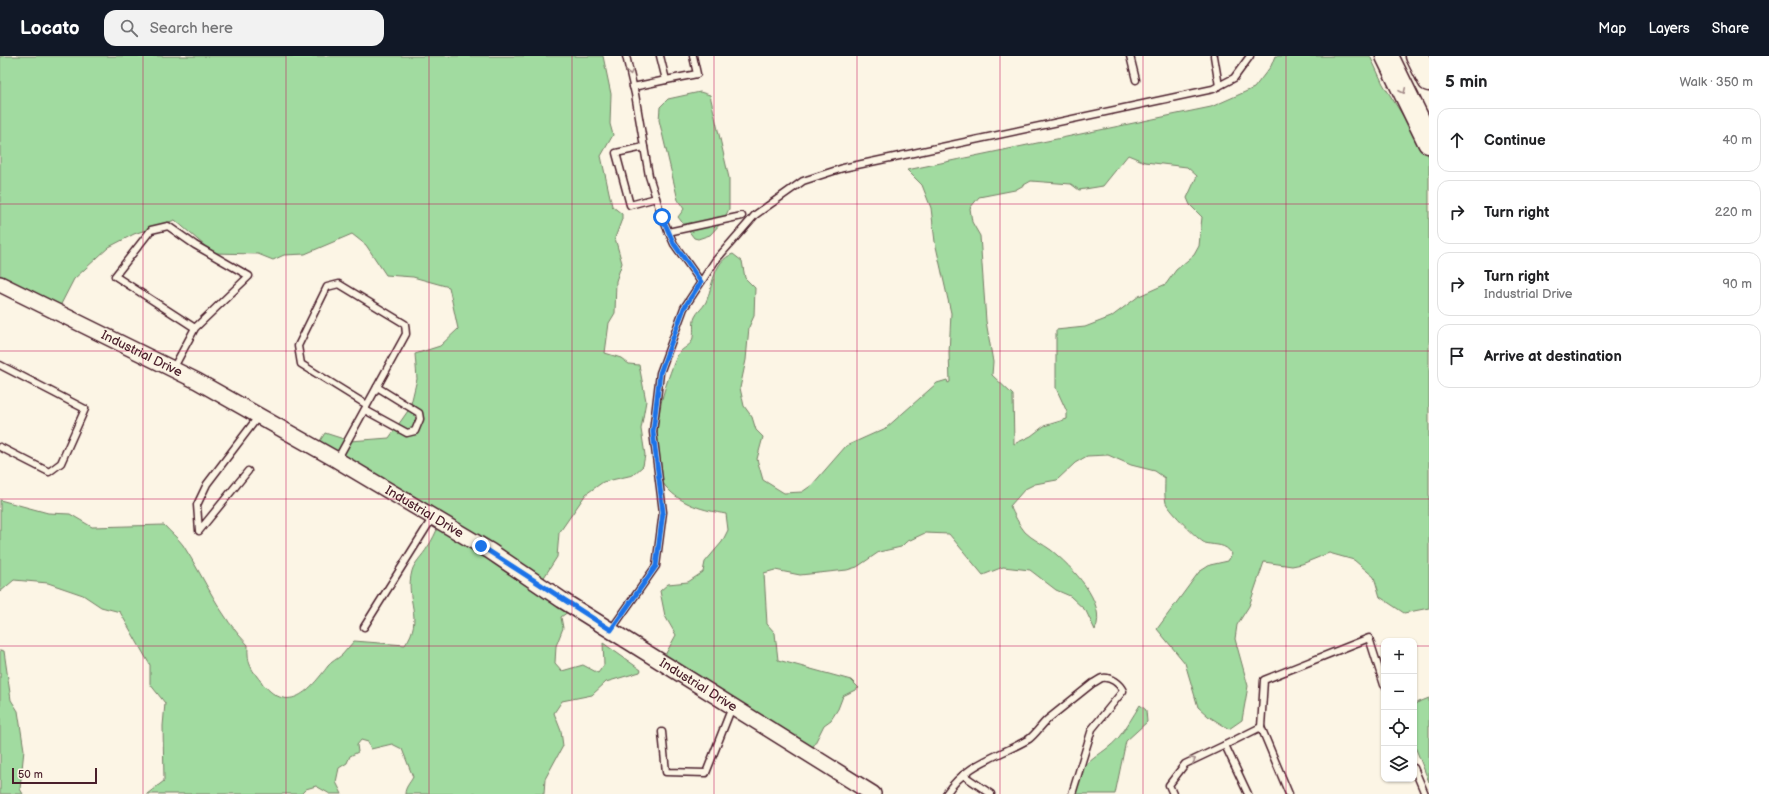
<!DOCTYPE html>
<html lang="en">
<head>
<meta charset="utf-8">
<style>
  :root { --surface:#fff; --page:#f2f2f2; --text:#202124; --muted:#757577; --line:#e0e0e0; --accent:#111827 }
  body { margin:0; font-family:"Balsamiq Sans",sans-serif; background:var(--page); color:var(--text) }
  .controls { position:absolute; right:12px; bottom:12px; display:grid; overflow:hidden; border-radius:8px; box-shadow:0 1px 3px #0004 }
  .controls button { width:36px; height:36px; display:grid; place-items:center; padding:0; border:0; border-bottom:1px solid var(--line); background:var(--surface); color:var(--text); font:20px sans-serif }
  .scale { position:absolute; left:12px; bottom:10px; width:85px; box-sizing:border-box; padding-left:4px; border:2px solid #4a1f2b; border-top:0; font-size:11px; line-height:14px; white-space:nowrap; color:#4a1f2b; -webkit-text-stroke:3px #fcf5e5; paint-order:stroke }
  .stop { position:absolute; width:12px; height:12px; margin:-9px; border:3px solid #1a73e8; border-radius:50%; background:#fff }
  .stop.end { background:#1a73e8; border-color:#fff; box-shadow:0 1px 4px #0008 }
  .list { margin:0; padding:0; list-style:none }
  h2 { display:flex; justify-content:space-between; align-items:center; height:52px; margin:0; padding:0 16px; font-size:17px }
  h2 small { font-size:13px; font-weight:400; color:var(--muted) }
  .list li { display:grid; grid-template-columns:26px 1fr auto; gap:12px; align-items:center; box-sizing:border-box; height:64px; margin:0 8px 8px; padding:0 8px; border:1px solid var(--line); border-radius:12px }
  .list b { display:block; font-size:15px; white-space:nowrap }
  .list p { margin:0; font-size:13px; white-space:nowrap; color:var(--muted) }
  .list em { font-size:13px; font-style:normal; color:var(--muted) }
  .icon { flex:none; width:22px; height:22px; fill:none; stroke:currentColor; stroke-width:2; stroke-linecap:round; stroke-linejoin:round }
  .map { position:relative; flex:none; width:1429px; height:738px; overflow:hidden }
  header { display:flex; align-items:center; gap:24px; box-sizing:border-box; height:56px; padding:0 20px; background:var(--accent); color:#fff }
  header strong { font-size:19px }
  nav { display:flex; gap:22px; margin-inline-start:auto; font-size:14px }
  .search { width:280px; height:36px; background:var(--page); display:flex; align-items:center; gap:10px; box-sizing:border-box; padding:0 14px; border-radius:12px; color:var(--muted); font-size:15px }
  main { display:flex }
  aside { flex:1; background:var(--surface) }
  .map>svg:first-child { display:block }
</style>
</head>
<body>
<header>
<strong>Locato</strong>
<div class="search"><svg class="icon" aria-label="search" viewBox="0 0 24 24"><circle cx="10" cy="10" r="6"/><path d="M15 15l6 6"/></svg>Search here</div>
<nav><a>Map</a><a>Layers</a><a>Share</a></nav>
</header>
<main>
<div class="map">
<svg width="1429" height="738" viewBox="0 0 1429 738">
  <rect width="100%" height="100%" fill="#fcf5e5"/>
  <filter id="ink" filterUnits="userSpaceOnUse"><feTurbulence type="fractalNoise" baseFrequency=".025" numOctaves="2"/><feDisplacementMap in="SourceGraphic" scale="8" xChannelSelector="R" yChannelSelector="G"/><feConvolveMatrix kernelMatrix="1 2 1 2 8 2 1 2 1" color-interpolation-filters="sRGB"/></filter>
  <g filter="url(#ink)">
    <g fill="#a1dba0" stroke="#767d66" fill-rule="evenodd">
      <path d="M0 0H603L611 38 610 68 613 79 601 100 612 150 622 158V163L615 182 622 207 616 225 615 257 609 267 605 297 621 302 629 308 639 309 646 345 641 373 645 399 643 410 633 419 603 426 586 438 559 477 557 501 541 526 576 550 561 561 563 572 556 590 555 607 562 615 583 609 598 617 604 609 603 587 641 614 640 616 606 626 592 639 562 645 554 657 561 675 563 690 545 723 544 738H405C405 731 410 727 413 721L402 693 392 688 371 693 368 686 361 684 357 689 358 696 350 700 347 707 339 712 336 726 342 738H330L316 730 306 733 301 738H147L164 725 163 670 165 647 150 628V609L120 556 101 551 83 539 48 527 14 524 0 536V444L48 457 70 458 92 471 164 469C170 476 178 482 183 489 205 523 220 561 248 589 247 609 251 613 263 628 289 659 310 634 328 610 331 606 337 603 342 599 346 594 350 590 354 585L405 589C425 561 404 544 412 515 414 507 423 499 427 492 432 485 436 476 440 467L316 391 325 377 350 385 389 382 410 352 417 323 415 298 440 290 458 273 449 231 413 221 386 219 366 189 352 178 305 198 284 199 273 204 258 198 213 197 175 164 134 178 109 191 74 223 58 254 0 227Z"/>
      <path d="M1275 0H1370L1383 28 1429 101V552L1404 557 1380 541 1374 521 1354 504 1329 497 1302 508 1292 510 1264 506 1249 550 1237 569 1235 583 1248 630 1242 664 1229 673 1208 660 1198 651 1185 607 1157 573 1199 516 1210 509 1228 505 1232 498C1225 487 1217 490 1205 487 1198 484 1170 455 1166 447 1164 440 1165 430 1165 422L1155 415 1131 409 1108 399 1087 400 1075 407 1057 424 1035 428 1025 433 1010 450C1014 458 1019 469 1025 476 1032 483 1043 488 1051 494 1071 510 1108 547 1095 574L1086 555 1070 540 1056 534 1030 514 1003 511 983 519 949 478 925 477 906 486 901 491 879 496 857 511 847 514 800 519 775 514 764 517 767 568 775 577 778 604 851 624 859 632 843 640 838 653 831 664 824 669 811 695 664 601 676 579 665 560 660 535 668 528 688 526 703 516 705 506 722 486 728 474 726 458C703 454 682 449 666 431 651 415 657 368 661 348 663 336 672 311 677 300 680 293 689 291 692 285 695 277 692 267 695 261 697 256 703 252 706 246 713 230 713 205 733 198L742 205 745 222 755 232 754 260 749 271 746 304 740 332 744 350 752 361 756 374 763 381 757 403 763 424 784 437 802 436 812 429 846 390 886 372 937 327 947 324 948 327 950 326 949 297 951 257 935 186 931 152 922 129 907 114 1211 51 1254 32 1271 10ZM1128 99 1145 106 1187 111 1197 120 1187 142 1190 149 1202 161 1199 190 1194 199 1176 214 1166 228 1139 240 1111 261 1085 271 1056 274V332L1067 356V363L1044 370 1031 380 1014 388 1013 339 992 319 993 306 986 265 980 180 972 166 970 152 979 141 1015 134 1031 125 1071 128 1079 134 1103 130Z"/>
      <path d="M700 36 710 39 729 122V153L723 165 710 179 698 183 694 182 678 161 684 153 678 144 659 64 660 51 668 43Z"/>
      <path d="M0 594 4 595 11 644 18 655 24 694 20 733 23 738H0Z"/>
      <path d="M1429 642V726L1414 688V648Z"/>
      <path d="M1140 649 1146 654 1147 666 1126 685 1115 738H1076C1073 706 1103 701 1119 681 1127 671 1133 660 1140 649Z"/>
    </g>
    <g fill="none" stroke-linecap="round" stroke-linejoin="round">
      <defs>
        <g id="service">
          <path d="M626 0 635 38 649 120 662 161 674 188 701 226"/>
          <path d="M1130 0 1136 24"/>
          <path d="M1214 0 1219 30"/>
          <path d="M666 24 697 18 693 0"/>
          <path d="M633 31 666 24 660 0"/>
          <path d="M644 91 616 97 630 149 656 142"/>
          <path d="M668 176 742 160"/>
          <path d="M0 309 85 353 61 407 49 416 0 391"/>
          <path d="M173 313 195 272 115 220 151 174 168 170 195 189 249 220 195 272"/>
          <path d="M365 354 407 377 415 375 420 363 419 357 377 331"/>
          <path d="M337 404 406 278 405 268 339 228 327 231 298 290 301 308 367 349"/>
          <path d="M248 415 199 475 197 449 207 428 258 361"/>
          <path d="M364 571 433 461"/>
          <path d="M611 574 656 510 663 456 653 376 660 317 684 252 715 205 755 159 803 125 843 112 1213 33 1234 22 1250 0"/>
          <path d="M1261 671 1264 624 1369 582 1384 629"/>
          <path d="M662 676 666 716 706 717 732 651"/>
          <path d="M1414 712 1425 738"/>
          <path d="M963 719 991 738"/>
          <path d="M946 738C966 707 1000 700 1029 683 1036 678 1041 669 1048 663 1063 651 1078 639 1093 627 1096 626 1099 623 1102 622 1110 620 1120 628 1123 635L1092 673 1072 738"/>
          <path d="M1173 738 1169 729 1185 708 1225 689"/>
          <path d="M1248 738 1225 689 1261 671 1289 738"/>
        </g>
        <g id="tertiary">
          <path id="s1" d="M0 228 197 325 337 404 490 495 562 544 873 738"/>
        </g>
        <g id="motorway">
          <path d="M1387 0 1429 86"/>
          <path d="M1417 0 1429 24"/>
        </g>
      </defs>
      <use href="#service" stroke="#4a1f2b" stroke-width="9"/>
      <use href="#tertiary" stroke="#4a1f2b" stroke-width="18"/>
      <use href="#motorway" stroke="#4a1f2b" stroke-width="25"/>
      <use href="#service" stroke="#fcf5e5" stroke-width="6"/>
      <use href="#tertiary" stroke="#fcf5e5" stroke-width="15"/>
      <use href="#motorway" stroke="#fcf5e5" stroke-width="22"/>
    </g>
    <defs><path id="oneway-chevron" d="M-2-3.5L2.5 0L-2 3.5" fill="none" stroke-width="1.6" stroke-linecap="round" stroke-linejoin="round"/></defs>
    <g stroke="#a38a88">
      <use href="#oneway-chevron" transform="translate(630 16) rotate(77)"/>
      <use href="#oneway-chevron" transform="translate(1403 35) rotate(65)"/>
      <use href="#oneway-chevron" transform="translate(1193 704) rotate(-25)"/>
    </g>
  </g>
  <g fill="none" stroke-linecap="round" stroke-linejoin="round" filter="url(#ink)">
    <path stroke="#1a73e8" stroke-width="5" d="M481 490 611 574 656 510 663 456 653 376 660 317 684 252 701 226 674 188 662 161"/>
  </g>
  <path fill="none" stroke="#c2185b" stroke-width="1" stroke-opacity="0.55" d="M143 0V738M286 0V738M429 0V738M572 0V738M714 0V738M857 0V738M1000 0V738M1143 0V738M1286 0V738M0 148H1429M0 295H1429M0 443H1429M0 590H1384M1414 590H1429"/>
  <g text-anchor="middle" dominant-baseline="central" stroke-width="3" stroke-linejoin="round" paint-order="stroke">
    <g font-size="13" fill="#4a1f2b" stroke="#fcf5e5">
      <text stroke="none"><textPath href="#s1" startOffset="158">Industrial Drive</textPath></text>
      <text stroke="none"><textPath href="#s1" startOffset="482">Industrial Drive</textPath></text>
      <text stroke="none"><textPath href="#s1" startOffset="806">Industrial Drive</textPath></text>
    </g>
  </g>
</svg>
<div class="controls">
<button>+</button>
<button>−</button>
<button><svg class="icon" aria-label="locate" viewBox="0 0 24 24"><circle cx="12" cy="12" r="6"/><path d="M12 2v4M12 18v4M2 12h4M18 12h4"/></svg></button>
<button><svg class="icon" aria-label="layers" viewBox="0 0 24 24"><path d="M12 4l9 5-9 5-9-5zM3 14l9 5 9-5"/></svg></button>
</div>
<div class="scale">50 m</div>
<div class="stop" style="left:662px;top:161px"></div>
<div class="stop end" style="left:481px;top:490px"></div>
</div>
<aside>
<h2>5 min<small>Walk · 350 m</small></h2>
<ul class="list">
<li><svg class="icon" aria-label="ahead" viewBox="0 0 24 24"><path d="M12 20V5M6 11l6-6 6 6"/></svg><div><b>Continue</b></div><em>40 m</em></li>
<li><svg class="icon" aria-label="right" viewBox="0 0 24 24"><path d="M7 20v-9h11M14 6l5 5-5 5"/></svg><div><b>Turn right</b></div><em>220 m</em></li>
<li><svg class="icon" aria-label="right" viewBox="0 0 24 24"><path d="M7 20v-9h11M14 6l5 5-5 5"/></svg><div><b>Turn right</b><p>Industrial Drive</p></div><em>90 m</em></li>
<li><svg class="icon" aria-label="arrive" viewBox="0 0 24 24"><path d="M6 21V4h12l-3 4 3 4H6"/></svg><div><b>Arrive at destination</b></div></li>
</ul>
</aside>
</main>
</body>
</html>
